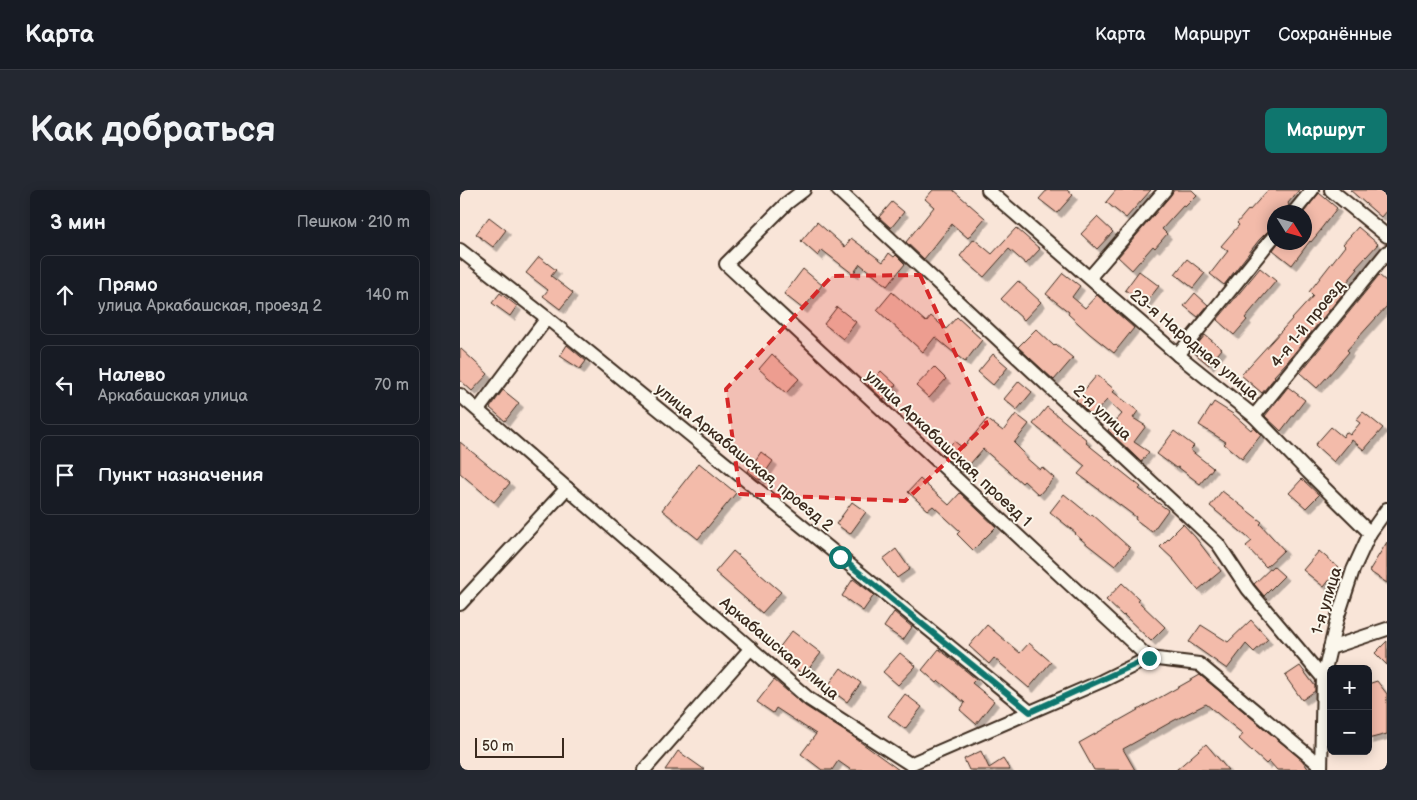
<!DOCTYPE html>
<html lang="ru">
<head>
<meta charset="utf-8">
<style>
  :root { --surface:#171b24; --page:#242831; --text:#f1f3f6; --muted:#9ea1a6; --line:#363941; --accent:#0f766e }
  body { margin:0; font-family:"Balsamiq Sans",sans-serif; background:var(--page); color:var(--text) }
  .controls { position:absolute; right:15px; bottom:15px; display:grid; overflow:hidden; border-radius:8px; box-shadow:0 2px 12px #0003 }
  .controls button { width:45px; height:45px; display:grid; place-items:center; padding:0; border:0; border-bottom:1px solid var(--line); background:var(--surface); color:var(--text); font:25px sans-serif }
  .compass { position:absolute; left:807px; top:15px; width:45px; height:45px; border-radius:50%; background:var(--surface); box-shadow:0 2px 12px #0003; rotate:127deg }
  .scale { position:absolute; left:15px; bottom:12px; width:89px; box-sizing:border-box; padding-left:5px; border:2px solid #3b2a1e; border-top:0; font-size:14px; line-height:18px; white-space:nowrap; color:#3b2a1e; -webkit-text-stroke:4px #fbf7ec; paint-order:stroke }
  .stop { position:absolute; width:15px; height:15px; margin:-11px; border:4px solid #0f766e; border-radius:50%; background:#fff }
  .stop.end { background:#0f766e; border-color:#fff; box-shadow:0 1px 5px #0008 }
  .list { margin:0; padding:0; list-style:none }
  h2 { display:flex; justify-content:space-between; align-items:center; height:65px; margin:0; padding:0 20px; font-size:21px }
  h2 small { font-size:16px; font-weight:400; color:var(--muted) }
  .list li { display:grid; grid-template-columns:32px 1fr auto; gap:15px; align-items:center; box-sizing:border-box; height:80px; margin:0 10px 10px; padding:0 10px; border:1px solid var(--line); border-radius:8px }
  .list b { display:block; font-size:19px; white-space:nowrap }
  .list p { margin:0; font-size:16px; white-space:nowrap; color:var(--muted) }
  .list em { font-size:16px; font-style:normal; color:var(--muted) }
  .icon { flex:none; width:28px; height:28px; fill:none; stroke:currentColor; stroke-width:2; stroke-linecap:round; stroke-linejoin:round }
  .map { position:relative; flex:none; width:927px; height:580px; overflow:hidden; border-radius:8px }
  header { display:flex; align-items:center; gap:30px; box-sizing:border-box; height:70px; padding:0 25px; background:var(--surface); border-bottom:1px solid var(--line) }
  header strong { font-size:24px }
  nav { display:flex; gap:28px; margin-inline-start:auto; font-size:18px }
  .intro { display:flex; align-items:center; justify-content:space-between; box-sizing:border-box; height:120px; padding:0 30px }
  h1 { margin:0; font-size:35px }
  .button { padding:12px 22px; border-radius:8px; background:var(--accent); color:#fff; font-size:18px; font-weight:700 }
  main { display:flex; gap:30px; padding:0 30px }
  aside { flex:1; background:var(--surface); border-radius:8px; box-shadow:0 2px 12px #0003 }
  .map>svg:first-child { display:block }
</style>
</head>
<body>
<header>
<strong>Карта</strong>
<nav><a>Карта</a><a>Маршрут</a><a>Сохранённые</a></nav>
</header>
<div class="intro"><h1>Как добраться</h1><a class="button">Маршрут</a></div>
<main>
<aside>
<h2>3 мин<small>Пешком · 210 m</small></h2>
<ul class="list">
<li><svg class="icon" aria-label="ahead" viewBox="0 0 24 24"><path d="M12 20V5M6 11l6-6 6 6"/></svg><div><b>Прямо</b><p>улица Аркабашская, проезд 2</p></div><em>140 m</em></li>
<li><svg class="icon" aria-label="left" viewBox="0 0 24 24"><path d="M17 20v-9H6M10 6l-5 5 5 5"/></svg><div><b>Налево</b><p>Аркабашская улица</p></div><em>70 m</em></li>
<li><svg class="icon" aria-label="arrive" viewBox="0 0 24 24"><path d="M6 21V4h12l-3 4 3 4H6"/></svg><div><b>Пункт назначения</b></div></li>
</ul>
</aside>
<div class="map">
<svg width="927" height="580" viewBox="0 0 927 580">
  <defs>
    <filter id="shadow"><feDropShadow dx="4.5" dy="4.5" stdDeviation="0" flood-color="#0004"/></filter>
  </defs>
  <rect width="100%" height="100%" fill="#f9e5d8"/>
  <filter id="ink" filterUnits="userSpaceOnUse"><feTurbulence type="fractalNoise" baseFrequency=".02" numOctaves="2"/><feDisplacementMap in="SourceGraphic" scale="10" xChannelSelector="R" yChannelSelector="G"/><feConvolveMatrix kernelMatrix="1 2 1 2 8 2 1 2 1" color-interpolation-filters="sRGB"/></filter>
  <g filter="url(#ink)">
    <g fill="#f3bbaa" stroke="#3b2a1e" filter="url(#shadow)">
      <path d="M473 0H493L525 28 508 48 492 34 464 69 446 52 474 17 465 9Z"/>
      <path d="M587 0H607L613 5 597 23 579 9Z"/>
      <path d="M656 0H691L666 28 646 12Z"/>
      <path d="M714 0H732L737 5 725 17 723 16 702 39 707 44 695 58 693 56 672 80 658 67 711 5Z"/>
      <path d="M808 0H839L828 13 829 15 823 22H814V38L808 41 799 50 764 95 750 84 768 61 761 56 779 35 777 33 788 20 789 21Z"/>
      <path d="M890 0H927V20L921 27Z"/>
      <path d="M859 3 877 18 860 40H861L851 52 850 51 832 75 813 60 819 52H844V22Z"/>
      <path d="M432 12 444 22 431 38 419 27Z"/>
      <path d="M29 27 46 40 33 57 16 44Z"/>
      <path d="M637 27 653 42 637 59 621 44Z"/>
      <path d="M357 32 385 57 391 48 423 72 429 63 434 67 436 65 445 74 427 96 400 74 393 84 362 60 358 66 341 51Z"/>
      <path d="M898 37 918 54 896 78 898 79 881 99 885 101 827 172 814 186 815 187 802 203 781 185 853 106 849 102 885 56 883 54Z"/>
      <path d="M556 38 580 59 566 74 549 59 524 87 500 66 514 49 532 64Z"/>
      <path d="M79 67 96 80 91 86 113 103 100 119 83 106 88 100 66 83Z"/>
      <path d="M727 69 745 83 733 98 715 84Z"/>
      <path d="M800 78 816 91 785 128 787 130 774 145 757 130Z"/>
      <path d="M343 79 362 95 343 119 324 104Z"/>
      <path d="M679 81 699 96 685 114 665 100Z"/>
      <path d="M603 83 620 96 612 107 625 118 637 105 674 138 654 163 630 144 608 124 609 122 586 104Z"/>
      <path d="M919 85 927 92V116L887 160 889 162 876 177 857 198 840 183Z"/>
      <path d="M558 91 581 112 564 130 541 109Z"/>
      <path d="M432 102 466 132 471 126 486 139 497 127 522 150 505 172 475 147 463 162 417 120Z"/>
      <path d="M40 103 57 116 50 126 32 113Z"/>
      <path d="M735 103 748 115 738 127 724 116Z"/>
      <path d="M377 117 396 132 383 149 364 134Z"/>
      <path d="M576 139 594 156 596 154 613 168 594 190 558 157Z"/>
      <path d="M745 145 762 159 749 175 732 161Z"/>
      <path d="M107 155 126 171 120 179 100 166Z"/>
      <path d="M0 158 28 184 12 201 0 190Z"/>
      <path d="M312 164 339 189 326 203 299 179Z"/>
      <path d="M533 164 548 177 533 195 518 182Z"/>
      <path d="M474 177 486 189 469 208 456 196Z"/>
      <path d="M421 181 436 195 424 210 408 195Z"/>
      <path d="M637 185 655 200 653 202 678 221 673 228 686 236 674 252 689 262 681 272 648 240 662 224 647 210 632 226 616 210Z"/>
      <path d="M559 191 572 202 557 220 544 209Z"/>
      <path d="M828 197 845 210 821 241 805 226Z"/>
      <path d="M43 200 59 213 45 231 30 218Z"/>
      <path d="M754 212 773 224 791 240 793 237 801 245 782 269 764 254 766 252 739 235Z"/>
      <path d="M587 217 627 250 626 253 681 297 679 299 708 320 692 342 675 329 676 327 618 284 625 276 573 234Z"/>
      <path d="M903 222 923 238 904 260 892 250 874 272 855 255 871 237 883 247 886 242 890 245 900 233 896 230Z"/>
      <path d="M556 224 569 234 554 253 564 263 563 265 580 280 582 277 594 288 579 305 564 291 562 293 523 259 503 282 482 264 494 251 503 258 527 229 543 241Z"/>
      <path d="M714 241 734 256 730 260 753 278 740 294 718 277 716 278 697 264Z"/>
      <path d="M0 252 50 293 34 312 0 283Z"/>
      <path d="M301 262 313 271 300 290 288 281Z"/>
      <path d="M239 273 276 303 238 349 202 320Z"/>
      <path d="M460 289 489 315 500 303 536 337 513 360 497 344 500 341 473 316 468 320 448 302Z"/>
      <path d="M842 289 859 305 846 318 829 303Z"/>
      <path d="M762 301 802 332 800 334 824 360 806 377 786 356 792 351 750 316Z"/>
      <path d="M604 304 631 326 632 324 670 358 655 376 628 355 615 344 616 343 590 322Z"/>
      <path d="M392 312 406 322 390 344 376 334Z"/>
      <path d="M723 334 735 347 761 381 738 400 713 369 700 357Z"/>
      <path d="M927 352V393L909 381Z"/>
      <path d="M436 359 450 379 437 388 423 369Z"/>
      <path d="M273 361 321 402 302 423 255 382Z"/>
      <path d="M859 361 879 378 864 397 843 380Z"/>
      <path d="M813 376 824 386 804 406 794 394Z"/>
      <path d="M393 389 414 405 403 421 382 406Z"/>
      <path d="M662 393 679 409 678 411 705 437 691 451 664 425 663 426 646 410Z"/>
      <path d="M434 422 452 437 443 450 424 437Z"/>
      <path d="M791 430 808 449 794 462 786 454 767 479 729 452 741 435 768 452Z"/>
      <path d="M527 435 560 463 569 453 591 472 569 498 534 468 529 474 509 456Z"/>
      <path d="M332 441 361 463 344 485 315 463Z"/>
      <path d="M927 451V475L915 463Z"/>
      <path d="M479 459 516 489 512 493 534 511 516 534 500 520 505 513 479 491 477 493 462 480Z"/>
      <path d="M440 463 456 476 438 495 423 482Z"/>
      <path d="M840 476 855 496V501L842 510 825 486Z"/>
      <path d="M381 478 401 493 387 512 367 497Z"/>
      <path d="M740 485 842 570 849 580H817L809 571 806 574 779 549 783 544 746 514 713 531 663 559 675 580H634L619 553Z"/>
      <path d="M314 490 345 516 392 546 439 580H391L378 571 372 580H362L341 564 356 544 316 518 313 523 297 512Z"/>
      <path d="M917 491 927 504V544L908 549V494Z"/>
      <path d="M445 504 462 517 445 539 428 526Z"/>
      <path d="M746 554 768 580H716Z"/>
      <path d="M218 561 245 580H205Z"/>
      <path d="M521 561 529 578 543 569 550 580H509L504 569Z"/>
    </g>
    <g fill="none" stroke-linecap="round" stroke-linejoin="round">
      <defs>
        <g id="minor">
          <path d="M344 0 327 13 266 74 689 468"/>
          <path d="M378 0 758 354 788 399 863 488"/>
          <path d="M528 0 718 165 794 226 848 282 910 343"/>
          <path d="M871 0 927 46"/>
          <path d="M834 22 852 0"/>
          <path d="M0 60 87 128 570 522"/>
          <path d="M630 87 705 0"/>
          <path d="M718 165 814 46"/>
          <path d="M0 205 349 509 450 574 642 491 689 468 739 474 861 576"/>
          <path d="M18 220 87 128"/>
          <path d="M794 226 927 62"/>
          <path d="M0 414 107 298"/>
          <path d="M870 458 927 439"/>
          <path d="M184 580 291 458"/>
          <path d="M861 580 863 488 877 429 893 380 910 343 927 319"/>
        </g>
      </defs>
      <use href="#minor" stroke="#3b2a1e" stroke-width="16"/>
      <use href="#minor" stroke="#fbf7ec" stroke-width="12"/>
    </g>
  </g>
  <g fill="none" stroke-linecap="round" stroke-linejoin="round" filter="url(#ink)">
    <path stroke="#0f766e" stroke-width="6" d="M380 367 570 522 689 468"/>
  </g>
  <path fill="#d62828" fill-opacity="0.2" stroke="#d62828" stroke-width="4" stroke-dasharray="10 6" stroke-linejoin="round" d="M460 85 527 234 445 311 280 304 266 199 372 86Z"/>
  <g text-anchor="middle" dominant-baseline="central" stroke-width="4" stroke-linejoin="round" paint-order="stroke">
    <g font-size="16" fill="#3b2a1e" stroke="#fbf7ec">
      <text transform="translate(848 134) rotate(-51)">4-я 1-й проезд</text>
      <text transform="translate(734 155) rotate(40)">23-я Народная улица</text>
      <text transform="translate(642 223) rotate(43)">2-я улица</text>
      <text transform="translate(488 259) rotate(43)">улица Аркабашская, проезд 1</text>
      <text transform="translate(284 268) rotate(39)">улица Аркабашская, проезд 2</text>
      <text transform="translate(867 411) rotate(-73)">1-я улица</text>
      <text transform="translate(319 459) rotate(40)">Аркабашская улица</text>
    </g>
  </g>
</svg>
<div class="controls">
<button>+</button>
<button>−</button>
</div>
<svg class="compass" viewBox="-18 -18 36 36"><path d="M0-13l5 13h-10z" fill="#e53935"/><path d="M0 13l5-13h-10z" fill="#9ea1a6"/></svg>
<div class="scale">50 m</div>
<div class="stop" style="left:380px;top:367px"></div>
<div class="stop end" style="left:689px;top:468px"></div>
</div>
</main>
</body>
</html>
